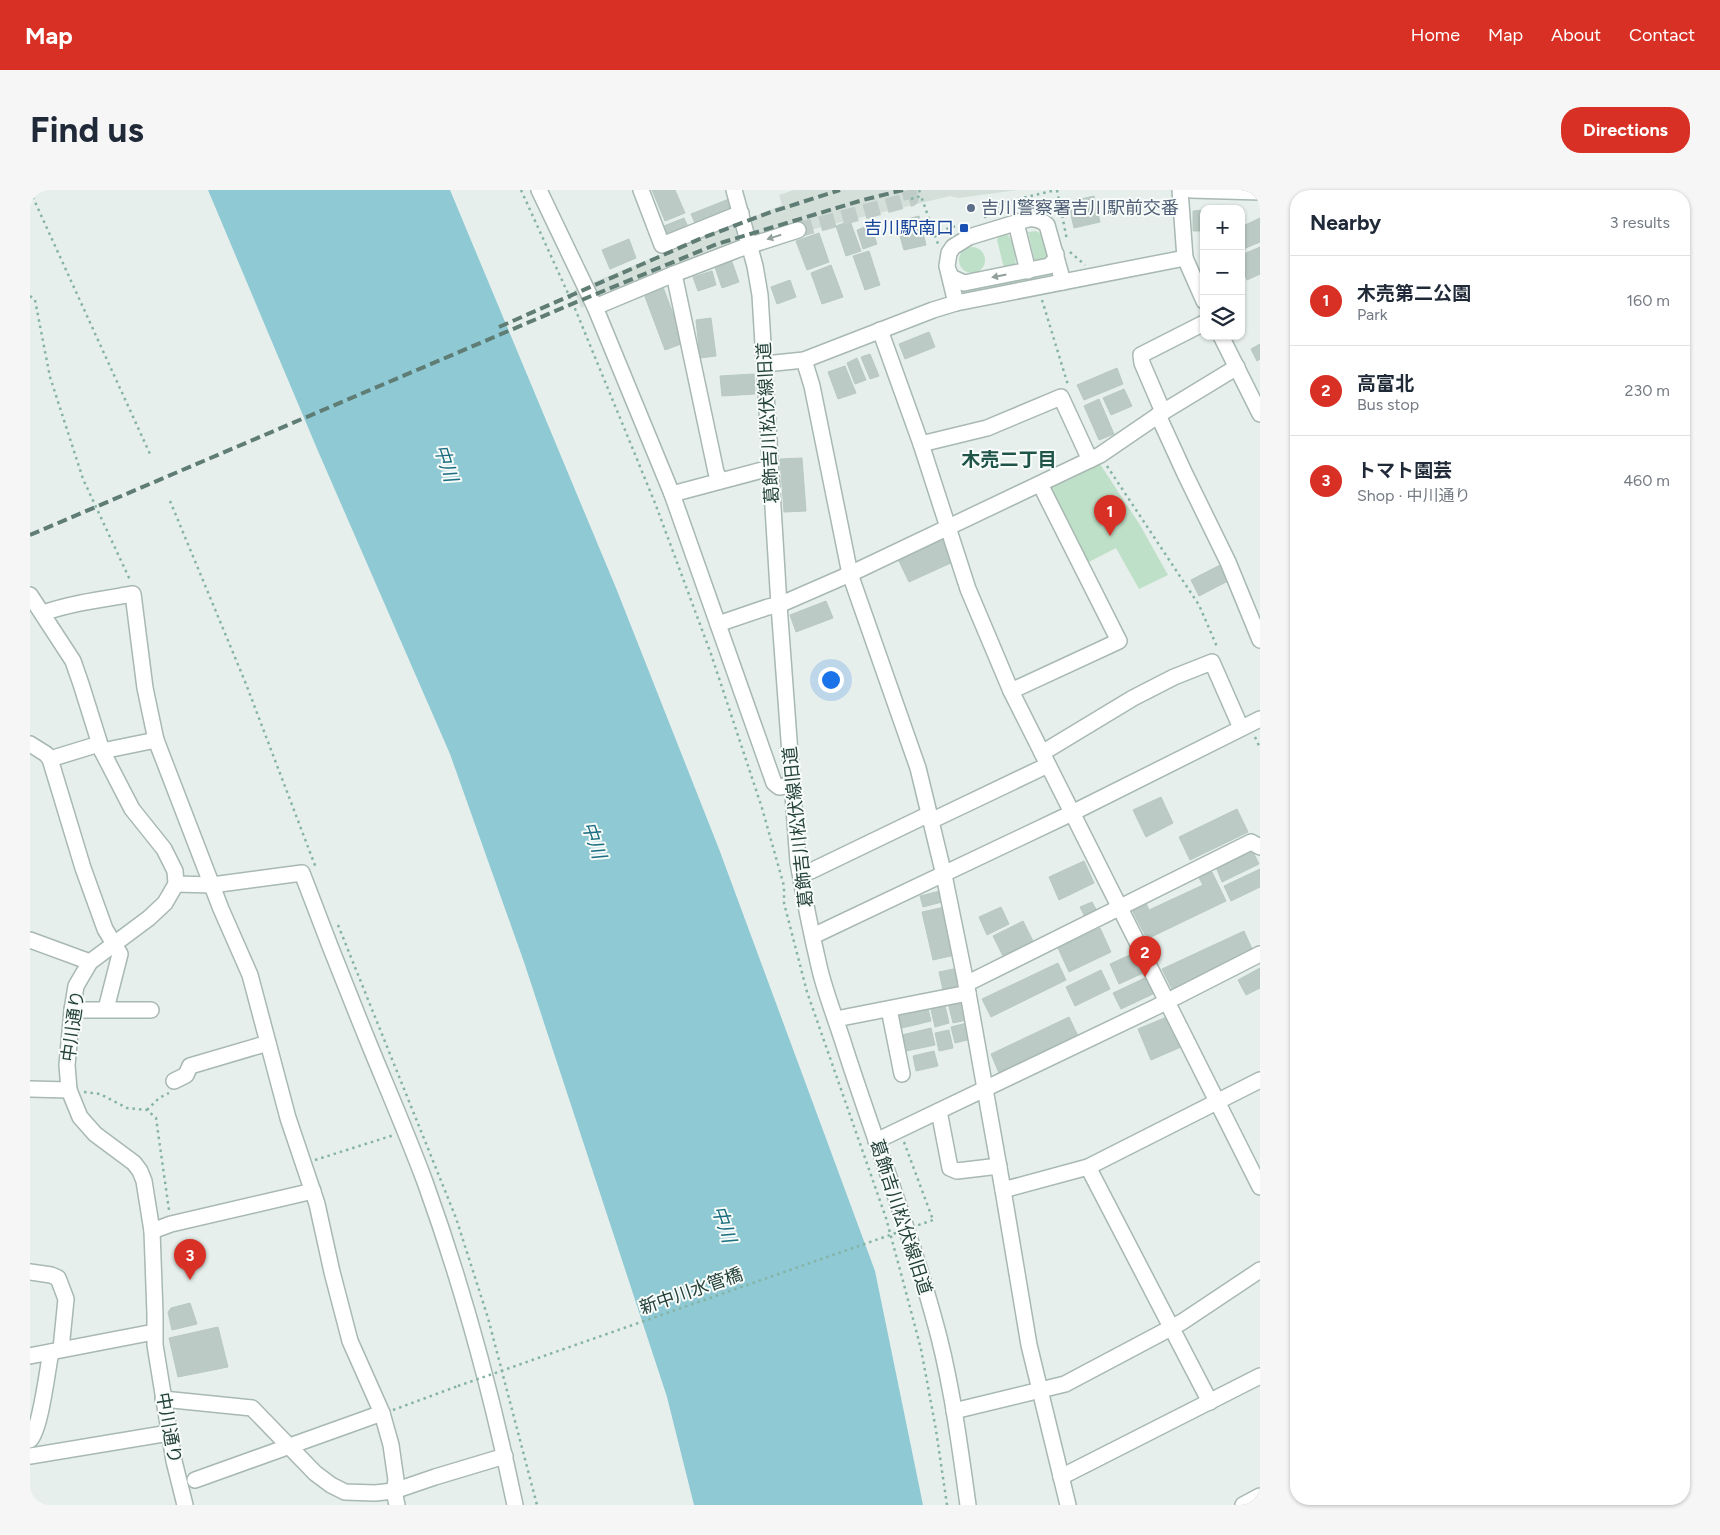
<!DOCTYPE html>
<html lang="en">
<head>
<meta charset="utf-8">
<style>
  :root { --surface:#fff; --page:#f6f6f7; --text:#1f2937; --muted:#747a83; --line:#e0e1e3; --accent:#d93025 }
  body { margin:0; font-family:Figtree,"Noto Sans JP",sans-serif; background:var(--page); color:var(--text) }
  .controls { position:absolute; right:15px; top:15px; display:grid; overflow:hidden; border-radius:10px; box-shadow:0 1px 4px #0004 }
  .controls button { width:45px; height:45px; display:grid; place-items:center; padding:0; border:0; border-bottom:1px solid var(--line); background:var(--surface); color:var(--text); font:25px sans-serif }
  .you { position:absolute; left:800px; top:489px; width:18px; height:18px; margin:-12px; border:4px solid #fff; border-radius:50%; background:#1a73e8; box-shadow:0 0 0 8px #1a73e833 }
  .badge { display:grid; place-items:center; width:32px; height:32px; border-radius:50%; background:var(--accent); color:#fff; font-size:16px; font-weight:700 }
  .pin { position:absolute; translate:-50% -41px; filter:drop-shadow(0 1px 2px #0008) }
  .pin::after { content:''; position:absolute; top:26px; width:18px; height:15px; background:inherit; clip-path:polygon(0 0,100% 0,50% 100%) }
  .list { margin:0; padding:0; list-style:none }
  h2 { display:flex; justify-content:space-between; align-items:center; height:65px; margin:0; padding:0 20px; font-size:21px }
  h2 small { font-size:16px; font-weight:400; color:var(--muted) }
  .list li { display:grid; grid-template-columns:32px 1fr auto; gap:15px; align-items:center; box-sizing:border-box; height:90px; padding:0 20px; border-top:1px solid var(--line) }
  .list b { display:block; font-size:19px; white-space:nowrap }
  .list p { margin:0; font-size:16px; white-space:nowrap; color:var(--muted) }
  .list em { font-size:16px; font-style:normal; color:var(--muted) }
  .icon { flex:none; width:28px; height:28px; fill:none; stroke:currentColor; stroke-width:2; stroke-linecap:round; stroke-linejoin:round }
  .map { position:relative; flex:none; width:1230px; height:1315px; overflow:hidden; border-radius:20px }
  header { display:flex; align-items:center; gap:30px; box-sizing:border-box; height:70px; padding:0 25px; background:var(--accent); color:#fff }
  header strong { font-size:24px }
  nav { display:flex; gap:28px; margin-inline-start:auto; font-size:18px }
  .intro { display:flex; align-items:center; justify-content:space-between; box-sizing:border-box; height:120px; padding:0 30px }
  h1 { margin:0; font-size:35px }
  .button { padding:12px 22px; border-radius:20px; background:var(--accent); color:#fff; font-size:18px; font-weight:700 }
  main { display:flex; gap:30px; padding:0 30px }
  aside { flex:1; background:var(--surface); border-radius:20px; box-shadow:0 1px 4px #0004 }
  .map>svg:first-child { display:block }
</style>
</head>
<body>
<header>
<strong>Map</strong>
<nav><a>Home</a><a>Map</a><a>About</a><a>Contact</a></nav>
</header>
<div class="intro"><h1>Find us</h1><a class="button">Directions</a></div>
<main>
<div class="map">
<svg width="1230" height="1315" viewBox="0 0 1230 1315">
  <rect width="100%" height="100%" fill="#e6efeb"/>
  <path fill="#d4dfda" d="M764 0H988L928 8 920 6 800 35 666 70 551 118 544 100 752 15 749 5Z"/>
  <g fill="#bfe0c8">
    <path d="M1006 41C1016 45 1016 57 1018 67L1014 70 1005 72 998 42Z"/>
    <path d="M972 45H978C984 53 987 67 985 77L974 78 967 50 969 46Z"/>
    <circle cx="942" cy="70" r="13"/>
    <path d="M1019 81 1023 83V85L936 105 932 104 934 99Z"/>
    <path d="M1070 274 1110 335 1138 385 1109 399 1086 358 1057 373 1018 302 1021 295Z"/>
  </g>
  <path fill="#8ec9d4" d="M178 0H420L586 398 689 659 845 1081 893 1315H664L637 1207 494 772 420 564 288 261Z"/>
  <g fill="#bbcac4" stroke="#b8c9c2">
    <path d="M622 0H645L655 23 635 31Z"/>
    <path d="M1064 6 1070 32 1044 38 1038 12Z"/>
    <path d="M699 9 704 23 667 38 661 24Z"/>
    <path d="M1174 20V41H1163V21Z"/>
    <path d="M889 26 896 55 874 60 866 32Z"/>
    <path d="M654 28 659 39 639 47 634 36Z"/>
    <path d="M1230 28V52L1211 60V37Z"/>
    <path d="M820 31 831 61 816 66 806 36Z"/>
    <path d="M840 35 847 54 833 59 827 40Z"/>
    <path d="M789 43 799 72 777 80 766 51Z"/>
    <path d="M599 49 606 68 580 79 572 60Z"/>
    <path d="M1230 57V84L1217 90 1211 76V65Z"/>
    <path d="M839 61 850 95 835 100 823 66Z"/>
    <path d="M700 66 709 92 692 98 683 71Z"/>
    <path d="M801 75 813 107 792 114 781 83Z"/>
    <path d="M682 81 686 95 668 101 663 87Z"/>
    <path d="M760 90 766 107 747 114 741 97Z"/>
    <path d="M633 97 654 153 635 160 614 104Z"/>
    <path d="M681 128 686 166 670 168 666 130Z"/>
    <path d="M899 142 905 157 875 169 869 154Z"/>
    <path d="M1230 154V169L1227 171 1221 159Z"/>
    <path d="M840 164 849 186 840 189 831 167Z"/>
    <path d="M827 168 836 190 825 194 817 173Z"/>
    <path d="M815 176 826 203 808 209 798 182Z"/>
    <path d="M1087 178 1093 194 1054 210 1047 195Z"/>
    <path d="M724 184 725 204 692 206 690 186Z"/>
    <path d="M1094 199 1102 216 1081 225 1073 208Z"/>
    <path d="M1069 209 1084 244 1069 250 1054 216Z"/>
    <path d="M772 268 776 321 754 322 750 269Z"/>
    <path d="M913 349 923 372 879 392 868 369Z"/>
    <path d="M1192 374 1200 390 1169 406 1161 390Z"/>
    <path d="M796 411 803 428 766 442 760 425Z"/>
    <path d="M1131 607 1143 633 1116 647 1103 620Z"/>
    <path d="M1207 619 1218 642 1160 670 1149 647Z"/>
    <path d="M1222 660 1229 674 1192 692 1186 677Z"/>
    <path d="M1054 671 1064 693 1029 710 1019 687Z"/>
    <path d="M1230 679V697L1201 711 1194 696Z"/>
    <path d="M1182 682 1196 711 1117 749 1102 720 1116 713 1119 720 1173 695 1169 688Z"/>
    <path d="M910 701 912 712 893 717 890 706Z"/>
    <path d="M1062 712 1067 721 1055 727 1050 717Z"/>
    <path d="M915 717 925 765 903 770 892 722Z"/>
    <path d="M971 717 979 734 957 745 949 727Z"/>
    <path d="M993 731 1003 751 973 766 963 746Z"/>
    <path d="M1070 738 1081 762 1039 782 1028 758Z"/>
    <path d="M1214 741 1223 761 1142 799 1132 779Z"/>
    <path d="M1104 763 1113 783 1089 794 1080 774Z"/>
    <path d="M1028 773 1036 790 961 827 952 809Z"/>
    <path d="M928 778 932 796 913 800 909 782Z"/>
    <path d="M1230 778V798L1216 805 1208 790Z"/>
    <path d="M1071 780 1080 799 1045 816 1036 797Z"/>
    <path d="M1117 787 1125 803 1091 819 1083 803Z"/>
    <path d="M933 809 937 830 923 833 918 813Z"/>
    <path d="M914 811 919 833 905 837 900 815Z"/>
    <path d="M897 815 901 831 872 838 868 822Z"/>
    <path d="M1139 826 1151 857 1121 870 1108 839Z"/>
    <path d="M1039 827 1048 846 969 883 961 864Z"/>
    <path d="M937 833 941 849 925 853 921 837Z"/>
    <path d="M901 838 905 855 876 861 872 845Z"/>
    <path d="M919 840 923 858 909 861 905 843Z"/>
    <path d="M904 861 908 876 886 881 883 866Z"/>
    <path d="M160 1113 167 1134 142 1140 138 1122 141 1118Z"/>
    <path d="M188 1137 198 1177 148 1187 139 1148Z"/>
  </g>
  <g fill="none" stroke-linecap="round" stroke-linejoin="round">
    <path stroke="#bfccc8" stroke-width="15" stroke-dasharray="15 8" stroke-linecap="butt" d="M768 40 881 9 879 0"/>
    <defs>
      <g id="minor">
        <path d="M509 0 565 117 642 304 744 593 749 597 762 595"/>
        <path d="M611 0 632 55 711 23"/>
        <path d="M704 0 725 76 730 105 749 415 768 672C774 707 781 742 789 776 795 803 806 829 814 855 843 946 878 1034 903 1125 921 1187 929 1251 938 1315"/>
        <path d="M1150 0 1155 68 1174 111"/>
        <path d="M1161 0 1230 2"/>
        <path d="M986 33 998 81"/>
        <path d="M919 82 921 87 934 93 1019 76 1025 70 1026 64"/>
        <path d="M926 113 917 76 919 63 923 57 939 47 998 29C1006 28 1011 30 1017 35L1033 92"/>
        <path d="M565 117 644 84"/>
        <path d="M850 140 891 254 938 399 981 501 1230 997"/>
        <path d="M1191 146 1230 224"/>
        <path d="M774 170 782 196 820 384 888 578 914 685 938 803 973 1000 999 1155 1038 1315"/>
        <path d="M735 174 774 170 903 120 926 113 1155 68"/>
        <path d="M1133 222 1112 173 1111 165 1174 133"/>
        <path d="M1128 225 1155 284 1198 372 1230 450"/>
        <path d="M891 254 957 238 1031 207 1060 270"/>
        <path d="M690 291 686 282 644 84 709 59 768 40"/>
        <path d="M642 304 740 278"/>
        <path d="M0 405 43 471 51 494 72 561 102 619 134 659 145 681 146 694 135 713 119 728 60 772 46 796 42 820 37 875 39 900 50 927 65 944 104 973 110 981 114 991 122 1041 125 1124V1155L144 1271 155 1315"/>
        <path d="M13 423C42 413 73 409 103 404L115 498 126 550 191 719 220 785 258 928 287 1014 302 1082 320 1151 352 1223 361 1255 366 1290 364 1301 367 1315"/>
        <path d="M688 434 738 417 749 415 820 384 1070 265 1133 222 1207 177"/>
        <path d="M981 501 1089 451 1010 294"/>
        <path d="M0 554 16 564 20 569 53 678 75 739 90 764 76 819"/>
        <path d="M72 561 126 550"/>
        <path d="M1012 563 1103 508 1144 487 1182 472 1211 538"/>
        <path d="M20 569 69 554"/>
        <path d="M770 682 781 681 893 627 907 628 1018 575"/>
        <path d="M146 694 182 695 272 683C295 744 319 805 344 866 361 907 379 949 395 992 433 1097 462 1205 485 1315"/>
        <path d="M783 746 1042 623 1230 529"/>
        <path d="M0 750 60 772"/>
        <path d="M936 794 1221 652 1230 657"/>
        <path d="M859 819 872 884"/>
        <path d="M42 820H121"/>
        <path d="M806 829 938 803"/>
        <path d="M144 891 156 885 160 876 238 853"/>
        <path d="M0 899 39 900"/>
        <path d="M909 921 920 978 927 981 969 976"/>
        <path d="M846 951 1126 817 1230 764"/>
        <path d="M1058 977 1180 1212"/>
        <path d="M973 1000 1058 977 1230 890"/>
        <path d="M122 1041 141 1034 283 1001"/>
        <path d="M0 1082 21 1085 28 1088 36 1109 31 1159"/>
        <path d="M0 1166 124 1142"/>
        <path d="M133 1209 222 1218 285 1283 301 1295 315 1302 345 1303 364 1301 405 1287 475 1266"/>
        <path d="M924 1221 1035 1194 1152 1132 1230 1080"/>
        <path d="M0 1250C11 1238 17 1181 21 1162"/>
        <path d="M0 1266 139 1243"/>
        <path d="M1031 1287 1230 1186"/>
        <path d="M165 1290 352 1223"/>
        <path d="M1213 1315 1230 1306"/>
      </g>
    </defs>
    <use href="#minor" stroke="#a8b8b2" stroke-width="18"/>
    <g stroke="#86b3a5" stroke-width="2.5" stroke-dasharray="2.5 4" stroke-linecap="butt">
      <path d="M491 0 546 121 625 313 681 464 732 618 754 696V713L777 802 856 1028 873 1091 891 1159 906 1240 917 1315"/>
      <path d="M889 0 891 6"/>
      <path d="M1027 0 1037 50"/>
      <path d="M0 1 120 264"/>
      <path d="M881 9 891 6 908 54"/>
      <path d="M962 24 961 16 967 14"/>
      <path d="M954 27 969 22 967 14 1026 0"/>
      <path d="M904 43 935 33"/>
      <path d="M1040 62 1055 75"/>
      <path d="M0 106 5 110 20 187 53 289 100 390"/>
      <path d="M1012 110 1038 195"/>
      <path d="M1077 276 1169 415 1188 459"/>
      <path d="M140 311 216 494 286 678"/>
      <path d="M1225 547 1230 558"/>
      <path d="M308 735 426 1028 458 1128 507 1315"/>
      <path d="M54 902 70 904 97 918 117 920 126 928 139 1020"/>
      <path d="M117 920 129 908 139 903"/>
      <path d="M874 952 903 1030"/>
      <path d="M285 970 364 945"/>
      <path d="M363 1220 428 1196"/>
    </g>
    <use href="#minor" stroke="#fff" stroke-width="15"/>
    <g stroke="#5f7d75" stroke-width="4" stroke-dasharray="10 5" stroke-linecap="butt">
      <path d="M469 137 672 48 741 22 810 0"/>
      <path d="M0 345 537 116 687 54 833 10 873 0"/>
    </g>
    <path stroke="#86b3a5" stroke-width="2.5" stroke-dasharray="2.5 4" stroke-linecap="butt" d="M428 1196 903 1030"/>
  </g>
  <defs><path id="oneway-solid" d="M-6-.8H1V-3.2L6.5 0L1 3.2V.8H-6Z" transform="scale(1.25)"/></defs>
  <g fill="#92a09c">
    <use href="#oneway-solid" transform="translate(744 47) rotate(163)"/>
    <use href="#oneway-solid" transform="translate(969 86) rotate(169)"/>
  </g>
  <circle fill="#5c6f8a" stroke="#f7fbf9" stroke-width="2" cx="941" cy="18" r="5"/>
  <rect fill="#1a4fb4" stroke="#f7fbf9" stroke-width="2" x="929" y="33" width="10" height="10" rx="2.5"/>
  <g text-anchor="middle" dominant-baseline="central" stroke-width="4" stroke-linejoin="round" paint-order="stroke">
    <g font-size="18" fill="#4e5e75" stroke="#f7fbf9" text-anchor="start">
      <text x="951" y="18">吉川警察署吉川駅前交番</text>
    </g>
    <g font-size="18" fill="#164399" stroke="#f7fbf9" text-anchor="end">
      <text x="924" y="38">吉川駅南口</text>
    </g>
    <g font-size="18" fill="#24423a" stroke="#f7fbf9">
      <text transform="translate(738 233) rotate(-93)">葛飾吉川松伏線旧道</text>
      <text transform="translate(768 637) rotate(-96)">葛飾吉川松伏線旧道</text>
      <text transform="translate(43 836) rotate(-82)">中川通り</text>
      <text transform="translate(871 1027) rotate(72)">葛飾吉川松伏線旧道</text>
      <text transform="translate(661 1101) rotate(-19)">新中川水管橋</text>
      <text transform="translate(139 1238) rotate(80)">中川通り</text>
    </g>
    <g font-size="19" font-weight="bold" fill="#1f5548" stroke="#f7fbf9">
      <text x="979" y="269">木売二丁目</text>
    </g>
    <g font-size="19" font-style="italic" fill="#1c6f80" stroke="#f7fbf9">
      <text transform="translate(416 273) rotate(72)">中川</text>
      <text transform="translate(564 650) rotate(71)">中川</text>
      <text transform="translate(694 1034) rotate(71)">中川</text>
    </g>
  </g>
</svg>
<div class="controls">
<button>+</button>
<button>−</button>
<button><svg class="icon" aria-label="layers" viewBox="0 0 24 24"><path d="M12 4l9 5-9 5-9-5zM3 14l9 5 9-5"/></svg></button>
</div>
<div class="you"></div>
<div class="pin badge" style="left:1080px;top:346px">1</div>
<div class="pin badge" style="left:1115px;top:787px">2</div>
<div class="pin badge" style="left:160px;top:1090px">3</div>
</div>
<aside>
<h2>Nearby<small>3 results</small></h2>
<ul class="list">
<li><span class="badge">1</span><div><b>木売第二公園</b><p>Park</p></div><em>160 m</em></li>
<li><span class="badge">2</span><div><b>高富北</b><p>Bus stop</p></div><em>230 m</em></li>
<li><span class="badge">3</span><div><b>トマト園芸</b><p>Shop · 中川通り</p></div><em>460 m</em></li>
</ul>
</aside>
</main>
</body>
</html>
